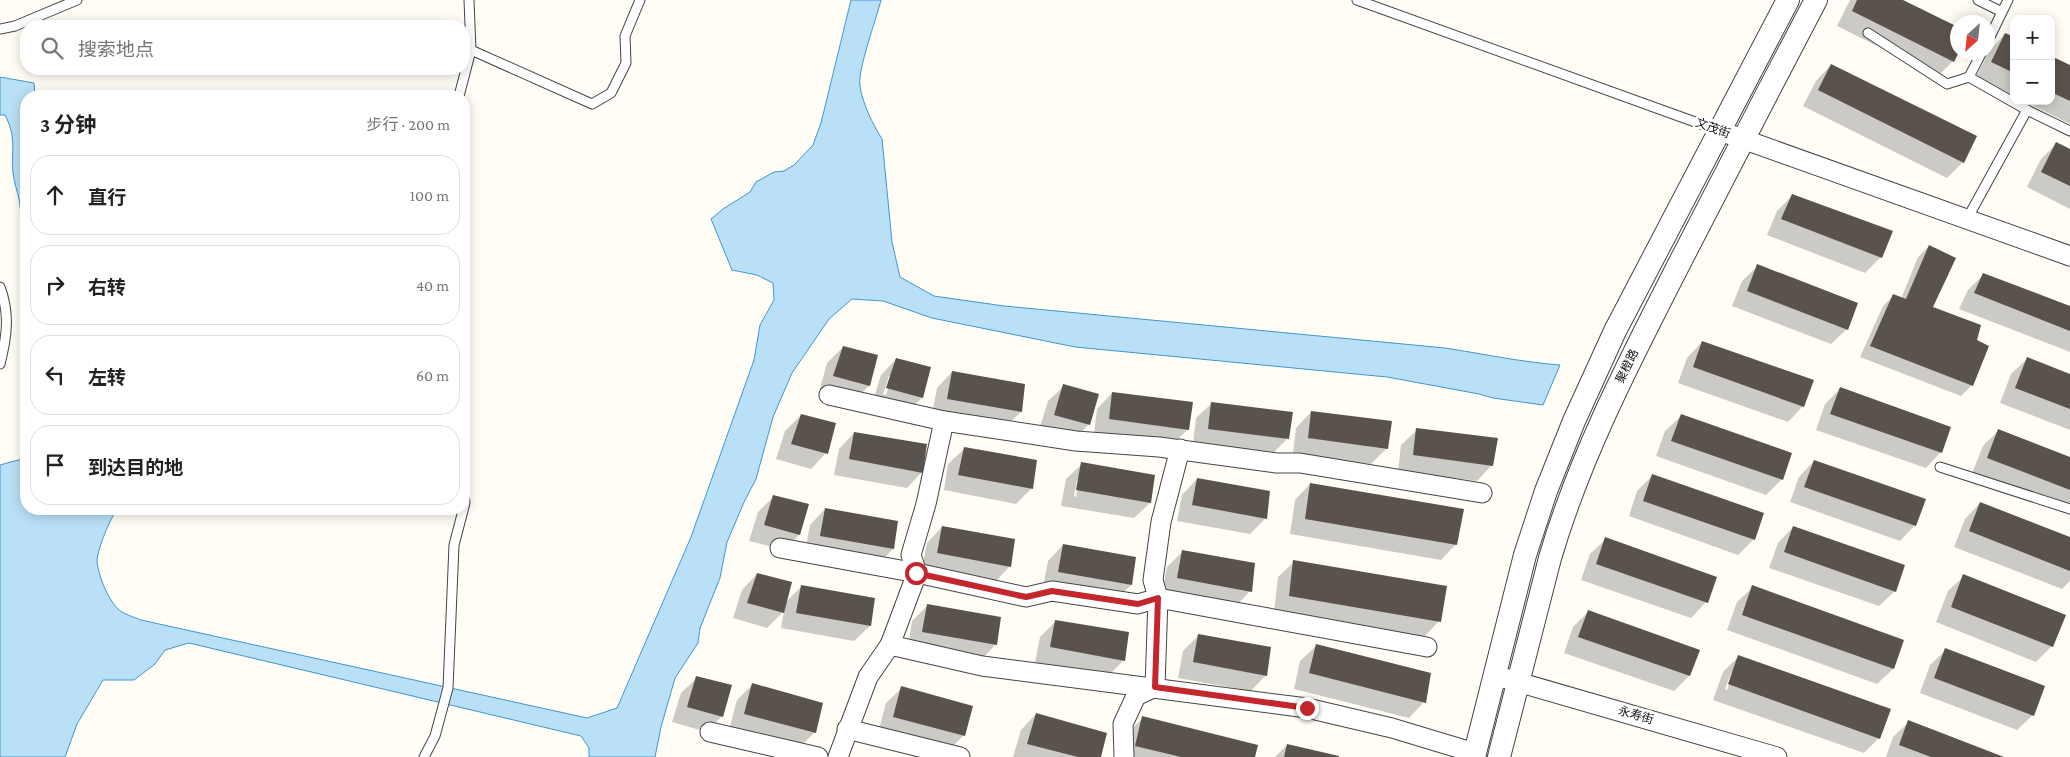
<!DOCTYPE html>
<html lang="zh">
<head>
<meta charset="utf-8">
<style>
  :root { --surface:#fff; --page:#f6f6f6; --text:#222; --muted:#767676; --line:#e0e0e0 }
  body { margin:0; font-family:"Crimson Pro","Noto Sans SC",serif; background:var(--page); color:var(--text) }
  .controls { position:absolute; right:15px; top:15px; display:grid; overflow:hidden; border-radius:10px; box-shadow:0 2px 12px #0003 }
  .controls button { width:45px; height:45px; display:grid; place-items:center; padding:0; border:0; border-bottom:1px solid var(--line); background:var(--surface); color:var(--text); font:25px sans-serif }
  .compass { position:absolute; left:1950px; top:15px; width:45px; height:45px; border-radius:50%; background:var(--surface); box-shadow:0 2px 12px #0003; rotate:207deg }
  .stop { position:absolute; width:15px; height:15px; margin:-11px; border:4px solid #c4262e; border-radius:50%; background:#fff }
  .stop.end { background:#c4262e; border-color:#fff; box-shadow:0 1px 5px #0008 }
  .list { margin:0; padding:0; list-style:none }
  h2 { display:flex; justify-content:space-between; align-items:center; height:65px; margin:0; padding:0 20px; font-size:21px }
  h2 small { font-size:16px; font-weight:400; color:var(--muted) }
  .list li { display:grid; grid-template-columns:32px 1fr auto; gap:15px; align-items:center; box-sizing:border-box; height:80px; margin:0 10px 10px; padding:0 10px; border:1px solid var(--line); border-radius:20px }
  .list b { display:block; font-size:19px; white-space:nowrap }
  .list em { font-size:16px; font-style:normal; color:var(--muted) }
  .icon { flex:none; width:28px; height:28px; fill:none; stroke:currentColor; stroke-width:2; stroke-linecap:round; stroke-linejoin:round }
  .map { position:relative; flex:none; width:2070px; height:757px; overflow:hidden }
  .search { position:absolute; background:var(--surface); box-shadow:0 2px 12px #0003; left:20px; top:20px; width:450px; height:55px; display:flex; align-items:center; gap:12px; box-sizing:border-box; padding:0 18px; border-radius:20px; color:var(--muted); font-size:19px }
  .panel { position:absolute; background:var(--surface); box-shadow:0 2px 12px #0003; left:20px; top:90px; width:450px; height:425px; border-radius:20px }
  .map>svg:first-child { display:block }
</style>
</head>
<body>
<div class="map">
<svg width="2070" height="757" viewBox="0 0 2070 757">
  <rect width="100%" height="100%" fill="#fffdf5"/>
  <g fill="#b9e0f7" stroke="#3f96cf">
    <path d="M851 0H881C877 17 857 71 860 86 862 102 873 125 882 139L892 242 900 277 934 296 1004 306 1445 348C1484 354 1521 362 1560 365L1543 405 1493 398 1479 394 1387 377 1075 347 932 318 883 301 852 299 829 319 792 373 773 417 756 479 745 500 727 542 720 578 700 628 698 643 675 678 661 727 655 757H589V748L581 736 189 643 165 650 155 664 134 680H103L77 724 65 757H0V465L26 458V509H118C111 515 96 553 97 562 99 577 107 597 117 608 122 614 134 617 141 620L587 718 617 708 691 537 754 360 760 325 774 300 773 283 757 275 732 270 711 219 723 209 750 192 756 182 774 172 784 171 794 165 813 145 821 123Z"/>
    <path d="M0 77 34 83 35 96H26V229C21 219 21 211 19 199 17 190 14 182 13 173 11 149 17 138 5 115H0Z"/>
  </g>
  <g fill="#0003" fill-rule="evenodd">
    <path d="M1850 0H1900L1953 61 1938 76 1837 26Z"/>
    <path d="M2005 34 2014 38V96L1976 77 1990 50Z"/>
    <path d="M2051 57 2070 66V124L2024 101H2051Z"/>
    <path d="M1831 65 1963 162 1947 178 1803 106 1816 81Z"/>
    <path d="M2056 144 2070 151V209L2027 187 2041 159Z"/>
    <path d="M1793 195 1881 257 1865 273 1767 235 1777 211Z"/>
    <path d="M1929 246 1931 308 1975 341 1972 385 1961 396 1860 357 1883 306 1893 296 1901 299 1918 257Z"/>
    <path d="M1758 266 1847 329 1831 344 1732 306 1742 281Z"/>
    <path d="M1983 275 2070 308V352L1959 309 1968 290Z"/>
    <path d="M1702 342 1803 406 1788 422 1678 383 1687 358Z"/>
    <path d="M843 347 869 386 853 401 819 392 827 363Z"/>
    <path d="M896 359 930 368 922 398 906 413 872 404 881 375ZM889 376H892L886 395 883 394Z"/>
    <path d="M2027 359 2070 375V430L2000 403 2011 374Z"/>
    <path d="M952 372 1021 412 1005 427 932 414 937 388Z"/>
    <path d="M1064 386 1089 424 1074 440 1039 430 1048 401Z"/>
    <path d="M1840 389 1941 452 1926 468 1816 430 1825 404Z"/>
    <path d="M1112 393 1188 429 1172 445 1094 434 1097 409Z"/>
    <path d="M1212 403 1287 439 1272 454 1193 444 1196 418Z"/>
    <path d="M1311 412 1387 448 1371 464 1293 453 1296 428Z"/>
    <path d="M801 415 826 453 811 469 776 459 785 431Z"/>
    <path d="M1681 416 1782 479 1766 495 1656 456 1665 431Z"/>
    <path d="M1417 430 1492 465 1477 481 1398 471 1401 445Z"/>
    <path d="M1998 431 2070 458V511L1972 473 1983 446Z"/>
    <path d="M854 433 922 472 907 488 834 475 839 449Z"/>
    <path d="M964 449 1032 488 1016 504 944 490 948 464Z"/>
    <path d="M1814 461 1915 525 1900 541 1790 502 1799 477Z"/>
    <path d="M1082 464 1153 476 1150 503 1134 518 1061 506 1066 479ZM1077 480H1079L1076 497 1074 496Z"/>
    <path d="M1653 475 1754 539 1738 555 1629 516 1637 491Z"/>
    <path d="M1197 479 1265 519 1250 534 1177 521 1182 495Z"/>
    <path d="M1310 484 1456 544 1441 560 1290 534 1295 500Z"/>
    <path d="M774 496 799 535 784 550 749 541 758 512Z"/>
    <path d="M1980 503 2070 538V581L2062 589 1954 547 1965 519Z"/>
    <path d="M825 509 893 549 878 564 805 551 810 525Z"/>
    <path d="M942 527 1010 566 995 582 922 569 927 543Z"/>
    <path d="M1793 527 1895 591 1879 606 1769 568 1778 543Z"/>
    <path d="M1606 539 1706 602 1691 618 1581 580 1590 554Z"/>
    <path d="M1063 545 1131 585 1116 600 1043 587 1048 561Z"/>
    <path d="M1182 552 1250 591 1235 607 1162 594 1167 567Z"/>
    <path d="M1294 562 1439 621 1424 637 1274 612 1278 577Z"/>
    <path d="M757 574 785 603 801 587 873 599 870 626 854 641 781 628 784 611 767 628 733 618 742 590Z"/>
    <path d="M1964 576 2052 646 2036 662 1936 622 1948 591Z"/>
    <path d="M1753 587 1903 641 1893 669 1877 684 1727 630 1737 602Z"/>
    <path d="M928 605 996 644 981 660 908 647 912 621Z"/>
    <path d="M1588 612 1689 676 1674 691 1564 653 1573 627Z"/>
    <path d="M1056 621 1124 660 1108 676 1035 663 1040 637Z"/>
    <path d="M1198 636 1266 675 1251 691 1178 678 1183 651Z"/>
    <path d="M1316 646 1424 702 1409 718 1294 689 1300 661Z"/>
    <path d="M1946 650 2033 715 2017 730 1920 693 1930 665Z"/>
    <path d="M1739 656 1879 738 1864 753 1713 700 1723 672ZM1731 673H1733L1727 690 1725 689Z"/>
    <path d="M697 678 722 716 707 732 672 722 681 693Z"/>
    <path d="M752 685 815 732 799 748 729 730 737 700Z"/>
    <path d="M902 688 964 735 948 751 878 733 886 703Z"/>
    <path d="M1036 714 1100 757H1013L1021 730Z"/>
    <path d="M1143 718 1254 757H1121L1127 733Z"/>
    <path d="M1909 722 2001 757H1886L1893 737Z"/>
    <path d="M1287 745 1337 757H1275Z"/>
  </g>
  <g fill="#5a524d">
    <path d="M1857 0H1903L1958 27 1959 52 1954 62 1852 11Z"/>
    <path d="M2005 33 2014 37V73L1991 62Z"/>
    <path d="M2051 56 2070 65V101L2051 92Z"/>
    <path d="M1831 64 1977 136 1964 163 1818 90Z"/>
    <path d="M2056 142 2070 149V186L2041 172Z"/>
    <path d="M1792 194 1893 231 1882 258 1781 219Z"/>
    <path d="M1929 245 1956 258 1933 307 1981 325 1977 340 1989 346 1973 386 1870 346 1893 294 1906 299Z"/>
    <path d="M1757 264 1858 303 1848 330 1747 291Z"/>
    <path d="M1983 273 2070 306V331L1974 293Z"/>
    <path d="M1702 341 1814 380 1804 407 1693 367Z"/>
    <path d="M843 346 878 355 870 386 833 376Z"/>
    <path d="M2027 357 2070 374V409L2015 388Z"/>
    <path d="M896 358 931 367 923 398 886 388Z"/>
    <path d="M952 371 1025 384 1022 412 947 399Z"/>
    <path d="M1063 384 1099 394 1090 425 1054 415Z"/>
    <path d="M1840 387 1951 427 1942 453 1830 414Z"/>
    <path d="M1112 392 1193 402 1189 430 1109 419Z"/>
    <path d="M1211 402 1293 412 1289 439 1208 429Z"/>
    <path d="M1311 411 1392 421 1388 449 1308 438Z"/>
    <path d="M801 414 836 423 828 454 791 444Z"/>
    <path d="M1681 414 1792 453 1783 480 1671 441Z"/>
    <path d="M1416 428 1498 438 1493 466 1413 455Z"/>
    <path d="M1998 429 2070 457V490L1987 458Z"/>
    <path d="M854 432 927 444 923 473 849 459Z"/>
    <path d="M964 447 1037 460 1033 489 958 475Z"/>
    <path d="M1814 460 1926 499 1916 526 1804 487Z"/>
    <path d="M1081 462 1155 475 1151 503 1076 490Z"/>
    <path d="M1652 474 1764 513 1755 540 1643 501Z"/>
    <path d="M1197 478 1270 491 1267 519 1192 505Z"/>
    <path d="M1310 483 1464 509 1457 545 1305 519Z"/>
    <path d="M773 495 809 504 800 535 764 525Z"/>
    <path d="M1980 502 2070 537V571L1969 531Z"/>
    <path d="M825 508 898 521 894 549 820 536Z"/>
    <path d="M942 526 1015 539 1011 567 937 553Z"/>
    <path d="M1793 526 1905 565 1896 592 1784 552Z"/>
    <path d="M1605 537 1717 577 1708 603 1596 564Z"/>
    <path d="M1063 544 1136 557 1132 585 1058 572Z"/>
    <path d="M1182 550 1255 563 1252 592 1177 578Z"/>
    <path d="M1293 560 1447 586 1441 622 1289 596Z"/>
    <path d="M757 573 792 582 784 613 747 603Z"/>
    <path d="M1963 574 2066 615 2053 647 1951 607Z"/>
    <path d="M801 585 875 598 871 626 796 613Z"/>
    <path d="M1752 585 1904 640 1894 669 1742 615Z"/>
    <path d="M927 604 1001 617 997 645 922 632Z"/>
    <path d="M1588 610 1700 650 1690 676 1578 637Z"/>
    <path d="M1055 620 1129 632 1125 661 1050 647Z"/>
    <path d="M1198 634 1271 647 1267 676 1193 662Z"/>
    <path d="M1316 644 1431 673 1426 703 1309 673Z"/>
    <path d="M1945 648 2045 686 2034 716 1934 678Z"/>
    <path d="M1738 655 1891 709 1880 739 1728 684Z"/>
    <path d="M696 676 732 685 723 717 687 707Z"/>
    <path d="M752 683 823 703 816 733 744 714Z"/>
    <path d="M901 686 973 706 965 736 893 717Z"/>
    <path d="M1036 713 1107 733 1101 757H1078L1027 744Z"/>
    <path d="M1142 716 1258 745 1255 757H1181L1135 746Z"/>
    <path d="M1908 720 2004 757H1931L1899 745Z"/>
    <path d="M1287 744 1339 756V757H1284Z"/>
  </g>
  <g fill="none" stroke-linecap="round" stroke-linejoin="round">
    <defs>
      <g id="service">
        <path d="M1357 0 1720 131"/>
        <path d="M1978 0 2002 12 1988 41"/>
        <path d="M2002 12 2008 0"/>
        <path d="M0 29 15 26 77 0"/>
        <path d="M1868 33 1947 84 1969 77 2027 110"/>
        <path d="M471 50 592 104 611 93 626 63 625 36 640 0"/>
        <path d="M1969 77 1982 52"/>
        <path d="M459 96 471 50 469 0"/>
        <path d="M1967 219 2027 110 2070 131"/>
        <path d="M0 287C10 313 7 337 0 364"/>
        <path d="M1940 467 2070 509"/>
        <path d="M424 757 435 736 448 688 454 545 465 503 464 494"/>
      </g>
      <g id="minor">
        <path d="M1720 131 2070 256"/>
        <path d="M829 395 944 421 1076 441 1159 447 1277 463H1300L1482 493"/>
        <path d="M780 548 917 573 1026 597 1052 591 1138 604 1158 598 1427 647"/>
        <path d="M890 645 917 573 911 555 926 504 944 421"/>
        <path d="M1504 678 1777 757"/>
        <path d="M847 729 960 757"/>
        <path d="M710 732 818 757"/>
        <path d="M838 757 868 677 890 645 982 666 1307 708 1392 728 1475 753"/>
        <path d="M1124 757 1123 724 1136 696 1155 687 1158 598 1153 580 1161 522 1180 449"/>
      </g>
      <g id="tertiary">
        <path d="M1474 757 1525 555 1546 491 1574 421 1615 331 1788 0"/>
        <path d="M1499 757 1550 558C1580 456 1629 362 1677 268 1723 179 1769 89 1816 0"/>
      </g>
    </defs>
    <use href="#service" stroke="#444" stroke-width="11"/>
    <use href="#minor" stroke="#444" stroke-width="21"/>
    <use href="#tertiary" stroke="#444" stroke-width="24"/>
    <use href="#service" stroke="#fff" stroke-width="9"/>
    <use href="#minor" stroke="#fff" stroke-width="19"/>
    <use href="#tertiary" stroke="#fff" stroke-width="22"/>
  </g>
  <g fill="none" stroke-linecap="round" stroke-linejoin="round">
    <path stroke="#c4262e" stroke-width="6" d="M916 573 1026 597 1052 591 1138 604 1158 598 1155 687 1307 708"/>
  </g>
  <g text-anchor="middle" dominant-baseline="central" stroke-width="5" stroke-linejoin="round" paint-order="stroke">
    <g font-size="12" fill="#111" stroke="#fff">
      <text transform="translate(1713 128) rotate(20)">文茂街</text>
      <text transform="translate(1627 366) rotate(-64)">聚橙路</text>
      <text transform="translate(1636 715) rotate(16)">永寿街</text>
    </g>
  </g>
</svg>
<div class="controls">
<button>+</button>
<button>−</button>
</div>
<svg class="compass" viewBox="-18 -18 36 36"><path d="M0-13l5 13h-10z" fill="#e53935"/><path d="M0 13l5-13h-10z" fill="#767676"/></svg>
<div class="stop" style="left:916px;top:573px"></div>
<div class="stop end" style="left:1307px;top:708px"></div>
<div class="search"><svg class="icon" aria-label="search" viewBox="0 0 24 24"><circle cx="10" cy="10" r="6"/><path d="M15 15l6 6"/></svg>搜索地点</div>
<section class="panel">
<h2>3 分钟<small>步行 · 200 m</small></h2>
<ul class="list">
<li><svg class="icon" aria-label="ahead" viewBox="0 0 24 24"><path d="M12 20V5M6 11l6-6 6 6"/></svg><div><b>直行</b></div><em>100 m</em></li>
<li><svg class="icon" aria-label="right" viewBox="0 0 24 24"><path d="M7 20v-9h11M14 6l5 5-5 5"/></svg><div><b>右转</b></div><em>40 m</em></li>
<li><svg class="icon" aria-label="left" viewBox="0 0 24 24"><path d="M17 20v-9H6M10 6l-5 5 5 5"/></svg><div><b>左转</b></div><em>60 m</em></li>
<li><svg class="icon" aria-label="arrive" viewBox="0 0 24 24"><path d="M6 21V4h12l-3 4 3 4H6"/></svg><div><b>到达目的地</b></div></li>
</ul>
</section>
</div>
</body>
</html>
